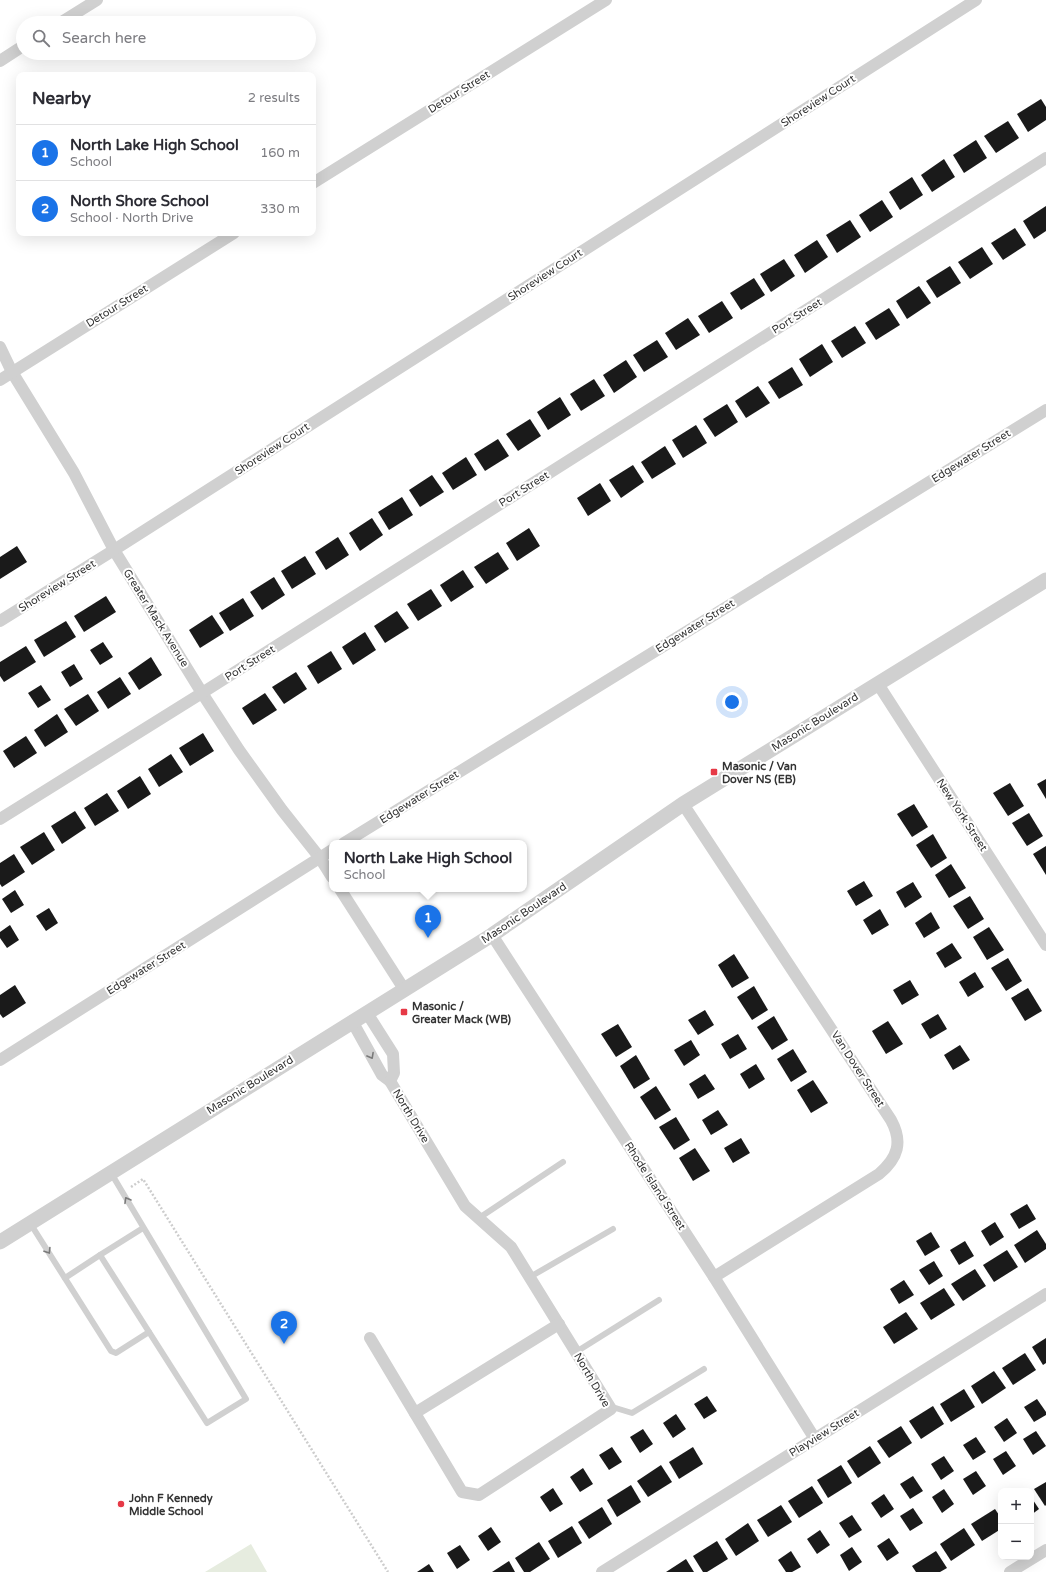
<!DOCTYPE html>
<html lang="en">
<head>
<meta charset="utf-8">
<style>
  :root { --surface:#fff; --page:#f2f2f3; --text:#2b2b33; --muted:#7c7c81; --line:#e1e1e2; --accent:#1a73e8 }
  body { margin:0; font-family:"Varela Round",sans-serif; background:var(--page); color:var(--text) }
  .controls { position:absolute; right:12px; bottom:12px; display:grid; overflow:hidden; border-radius:8px; box-shadow:0 4px 16px #0002 }
  .controls button { width:36px; height:36px; display:grid; place-items:center; padding:0; border:0; border-bottom:1px solid var(--line); background:var(--surface); color:var(--text); font:20px sans-serif }
  .you { position:absolute; left:732px; top:702px; width:14px; height:14px; margin:-10px; border:3px solid #fff; border-radius:50%; background:#1a73e8; box-shadow:0 0 0 6px #1a73e833 }
  .badge { display:grid; place-items:center; width:26px; height:26px; border-radius:50%; background:var(--accent); color:#fff; font-size:13px; font-weight:700 }
  .pin { position:absolute; translate:-50% -33px; filter:drop-shadow(0 1px 2px #0008) }
  .pin::after { content:''; position:absolute; top:21px; width:14px; height:12px; background:inherit; clip-path:polygon(0 0,100% 0,50% 100%) }
  .popup { position:absolute; left:329px; top:840px; width:198px; height:52px; box-sizing:border-box; display:grid; place-content:center; border-radius:8px; background:var(--surface); filter:drop-shadow(0 1px 3px #0005); font-size:13px; white-space:nowrap; color:var(--muted) }
  .popup b { font-size:15px; color:var(--text) }
  .popup::after { content:''; position:absolute; left:50%; top:100%; margin-left:-8px; border:8px solid transparent; border-top-color:var(--surface) }
  .list { margin:0; padding:0; list-style:none }
  h2 { display:flex; justify-content:space-between; align-items:center; height:52px; margin:0; padding:0 16px; font-size:17px }
  h2 small { font-size:13px; font-weight:400; color:var(--muted) }
  .list li { display:grid; grid-template-columns:26px 1fr auto; gap:12px; align-items:center; box-sizing:border-box; height:56px; padding:0 16px; border-top:1px solid var(--line) }
  .list b { display:block; font-size:15px; white-space:nowrap }
  .list p { margin:0; font-size:13px; white-space:nowrap; color:var(--muted) }
  .list em { font-size:13px; font-style:normal; color:var(--muted) }
  .icon { flex:none; width:22px; height:22px; fill:none; stroke:currentColor; stroke-width:2; stroke-linecap:round; stroke-linejoin:round }
  .map { position:relative; flex:none; width:1046px; height:1572px; overflow:hidden }
  .search { position:absolute; background:var(--surface); box-shadow:0 4px 16px #0002; left:16px; top:16px; width:300px; height:44px; display:flex; align-items:center; gap:10px; box-sizing:border-box; padding:0 14px; border-radius:22px; color:var(--muted); font-size:15px }
  .panel { position:absolute; background:var(--surface); box-shadow:0 4px 16px #0002; left:16px; top:72px; width:300px; height:164px; border-radius:8px }
  .map>svg:first-child { display:block }
</style>
</head>
<body>
<div class="map">
<svg width="1046" height="1572" viewBox="0 0 1046 1572">
  <rect width="100%" height="100%" fill="#fff"/>
  <path fill="#e6ecdf" d="M251 1544 267 1572H205Z"/>
  <g fill="#1a1a1a">
    <path d="M1041 99 1046 107V120L1028 132 1017 114Z"/>
    <path d="M1008 121 1019 138 996 153 984 136Z"/>
    <path d="M976 140 987 158 964 173 953 155Z"/>
    <path d="M944 159 955 177 932 192 921 175Z"/>
    <path d="M912 177 923 195 900 210 889 192Z"/>
    <path d="M882 200 893 217 870 232 859 215Z"/>
    <path d="M1046 206V231L1034 239 1023 221Z"/>
    <path d="M850 220 861 237 837 253 826 235Z"/>
    <path d="M1015 228 1026 245 1003 260 991 243Z"/>
    <path d="M817 240 828 257 805 273 794 255Z"/>
    <path d="M982 247 993 264 970 279 958 262Z"/>
    <path d="M784 259 795 276 771 292 760 274Z"/>
    <path d="M950 266 961 283 937 298 926 281Z"/>
    <path d="M754 278 765 295 741 310 730 293Z"/>
    <path d="M919 286 931 303 907 319 896 301Z"/>
    <path d="M722 301 733 318 709 333 698 316Z"/>
    <path d="M889 308 900 325 876 340 865 323Z"/>
    <path d="M688 318 700 335 676 350 665 333Z"/>
    <path d="M855 326 866 343 842 358 831 341Z"/>
    <path d="M657 340 668 357 644 372 633 355Z"/>
    <path d="M822 344 833 362 810 377 799 359Z"/>
    <path d="M626 360 637 377 614 393 603 375Z"/>
    <path d="M792 367 803 385 779 399 768 382Z"/>
    <path d="M594 379 605 396 581 411 570 394Z"/>
    <path d="M758 386 770 403 746 418 735 401Z"/>
    <path d="M560 397 571 415 548 430 537 412Z"/>
    <path d="M727 404 738 422 715 437 703 419Z"/>
    <path d="M530 419 541 436 518 451 506 434Z"/>
    <path d="M696 425 707 443 683 458 672 440Z"/>
    <path d="M498 439 509 456 485 471 474 454Z"/>
    <path d="M665 446 676 464 652 479 641 462Z"/>
    <path d="M466 457 477 475 453 490 442 473Z"/>
    <path d="M633 465 644 482 621 498 609 480Z"/>
    <path d="M432 475 444 492 420 507 409 490Z"/>
    <path d="M600 483 611 501 588 516 577 498Z"/>
    <path d="M402 497 413 515 389 530 378 512Z"/>
    <path d="M372 518 383 535 360 551 349 533Z"/>
    <path d="M529 528 540 546 517 561 506 543Z"/>
    <path d="M338 537 349 555 326 570 315 552Z"/>
    <path d="M17 546 27 562 0 579V557Z"/>
    <path d="M498 552 509 569 486 584 474 567Z"/>
    <path d="M305 556 316 574 292 589 281 571Z"/>
    <path d="M463 570 474 587 451 602 440 585Z"/>
    <path d="M274 577 285 595 262 610 250 592Z"/>
    <path d="M431 589 442 606 418 621 407 604Z"/>
    <path d="M106 596 116 612 84 632 74 616Z"/>
    <path d="M243 598 254 616 230 631 219 613Z"/>
    <path d="M397 611 409 628 385 643 374 626Z"/>
    <path d="M212 615 224 633 200 648 189 630Z"/>
    <path d="M66 621 76 637 44 657 34 640Z"/>
    <path d="M365 632 376 650 353 665 342 647Z"/>
    <path d="M103 642 113 657 100 665 90 650Z"/>
    <path d="M26 646 36 662 4 682 0 676V662Z"/>
    <path d="M331 651 342 669 318 684 307 666Z"/>
    <path d="M151 657 162 675 139 690 128 673Z"/>
    <path d="M74 664 83 679 70 687 61 672Z"/>
    <path d="M296 672 307 689 284 704 272 687Z"/>
    <path d="M120 677 131 694 108 709 97 692Z"/>
    <path d="M41 685 51 700 38 708 28 693Z"/>
    <path d="M265 693 277 710 253 725 242 708Z"/>
    <path d="M88 694 99 711 76 726 64 709Z"/>
    <path d="M57 714 68 732 45 747 34 730Z"/>
    <path d="M203 733 214 751 190 766 179 748Z"/>
    <path d="M26 736 37 753 14 768 3 751Z"/>
    <path d="M171 754 183 772 159 787 148 769Z"/>
    <path d="M140 776 151 794 128 809 117 791Z"/>
    <path d="M1046 779V799L1037 784Z"/>
    <path d="M1010 783 1024 806 1008 816 993 793Z"/>
    <path d="M107 793 119 811 95 826 84 808Z"/>
    <path d="M914 804 928 827 912 837 897 814Z"/>
    <path d="M75 811 86 828 62 844 51 826Z"/>
    <path d="M1029 813 1043 836 1027 846 1012 823Z"/>
    <path d="M44 832 55 850 32 865 20 847Z"/>
    <path d="M933 834 947 858 931 868 916 845Z"/>
    <path d="M1046 846V875L1033 854Z"/>
    <path d="M14 854 25 872 2 887 0 884V863Z"/>
    <path d="M951 864 966 888 949 898 935 875Z"/>
    <path d="M864 881 873 896 856 906 847 891Z"/>
    <path d="M913 882 922 897 905 908 896 892Z"/>
    <path d="M15 890 24 905 11 913 2 899Z"/>
    <path d="M970 896 984 919 968 929 953 906Z"/>
    <path d="M49 908 58 923 46 931 36 916Z"/>
    <path d="M880 909 889 925 872 935 863 920Z"/>
    <path d="M931 912 940 928 924 938 915 923Z"/>
    <path d="M10 925 19 940 7 948 0 938V932Z"/>
    <path d="M989 927 1004 950 987 960 973 937Z"/>
    <path d="M952 943 962 958 945 968 936 953Z"/>
    <path d="M734 954 749 978 732 988 718 965Z"/>
    <path d="M1008 958 1022 981 1006 991 991 968Z"/>
    <path d="M975 972 984 987 968 997 959 982Z"/>
    <path d="M910 980 919 995 902 1005 893 990Z"/>
    <path d="M15 985 26 1003 3 1018 0 1014V995Z"/>
    <path d="M754 986 768 1010 752 1020 737 997Z"/>
    <path d="M1028 988 1042 1011 1025 1021 1011 998Z"/>
    <path d="M705 1010 714 1025 698 1035 688 1020Z"/>
    <path d="M938 1014 947 1029 930 1039 921 1024Z"/>
    <path d="M774 1016 788 1040 772 1050 757 1027Z"/>
    <path d="M888 1021 903 1044 886 1054 872 1031Z"/>
    <path d="M618 1024 632 1047 616 1057 601 1034Z"/>
    <path d="M738 1034 747 1049 730 1059 721 1044Z"/>
    <path d="M691 1040 700 1055 684 1066 674 1050Z"/>
    <path d="M960 1045 970 1060 953 1070 944 1055Z"/>
    <path d="M793 1049 807 1072 791 1082 777 1059Z"/>
    <path d="M636 1055 650 1079 634 1089 620 1066Z"/>
    <path d="M756 1064 765 1079 749 1089 740 1074Z"/>
    <path d="M705 1074 715 1089 698 1099 689 1084Z"/>
    <path d="M813 1080 828 1103 811 1113 797 1090Z"/>
    <path d="M656 1086 671 1110 655 1120 640 1097Z"/>
    <path d="M718 1110 728 1125 711 1135 702 1120Z"/>
    <path d="M676 1117 690 1140 674 1150 659 1127Z"/>
    <path d="M741 1138 750 1153 733 1163 724 1148Z"/>
    <path d="M695 1148 710 1171 693 1181 679 1158Z"/>
    <path d="M1027 1204 1036 1219 1019 1229 1010 1214Z"/>
    <path d="M995 1222 1004 1237 990 1246 981 1231Z"/>
    <path d="M1037 1230 1046 1244V1249L1025 1263 1014 1245Z"/>
    <path d="M931 1232 940 1247 925 1256 916 1241Z"/>
    <path d="M965 1241 974 1256 959 1265 950 1250Z"/>
    <path d="M1007 1250 1018 1267 994 1282 983 1265Z"/>
    <path d="M934 1261 943 1276 929 1285 919 1270Z"/>
    <path d="M975 1269 986 1286 963 1301 951 1284Z"/>
    <path d="M904 1280 914 1295 899 1304 890 1289Z"/>
    <path d="M944 1288 955 1305 931 1320 920 1303Z"/>
    <path d="M906 1312 918 1329 894 1344 883 1327Z"/>
    <path d="M1046 1338V1363L1043 1365 1032 1347Z"/>
    <path d="M1025 1353 1036 1370 1013 1385 1002 1368Z"/>
    <path d="M994 1371 1006 1388 982 1404 971 1386Z"/>
    <path d="M964 1389 975 1407 951 1422 940 1404Z"/>
    <path d="M707 1396 717 1411 704 1419 694 1404Z"/>
    <path d="M1037 1399 1046 1412V1415L1034 1422 1024 1407Z"/>
    <path d="M933 1406 944 1424 921 1439 909 1421Z"/>
    <path d="M676 1414 686 1429 673 1438 663 1423Z"/>
    <path d="M1007 1418 1017 1433 1004 1442 994 1427Z"/>
    <path d="M901 1426 912 1443 889 1458 877 1441Z"/>
    <path d="M643 1429 653 1444 640 1453 630 1437Z"/>
    <path d="M1036 1431 1046 1446 1033 1455 1023 1439Z"/>
    <path d="M976 1437 986 1452 973 1460 963 1445Z"/>
    <path d="M870 1446 881 1463 858 1478 847 1461Z"/>
    <path d="M612 1447 622 1462 609 1470 599 1455Z"/>
    <path d="M693 1447 703 1464 679 1479 669 1462Z"/>
    <path d="M1006 1451 1016 1466 1003 1475 993 1459Z"/>
    <path d="M944 1456 954 1471 941 1480 931 1464Z"/>
    <path d="M661 1465 672 1482 648 1497 637 1481Z"/>
    <path d="M841 1465 852 1483 828 1498 817 1480Z"/>
    <path d="M583 1468 593 1484 580 1492 570 1477Z"/>
    <path d="M976 1471 986 1486 973 1495 963 1479Z"/>
    <path d="M913 1476 923 1491 910 1499 900 1484Z"/>
    <path d="M1046 1482V1505L1045 1506 1034 1489Z"/>
    <path d="M631 1485 641 1502 617 1517 607 1500Z"/>
    <path d="M812 1486 823 1503 799 1518 788 1501Z"/>
    <path d="M553 1488 563 1504 550 1512 540 1497Z"/>
    <path d="M944 1489 954 1504 942 1513 932 1497Z"/>
    <path d="M884 1494 894 1509 881 1518 871 1503Z"/>
    <path d="M1031 1497 1039 1509 1031 1515Z"/>
    <path d="M781 1505 792 1522 768 1537 757 1520Z"/>
    <path d="M602 1507 612 1524 589 1539 578 1522Z"/>
    <path d="M913 1508 923 1523 910 1531 900 1516Z"/>
    <path d="M995 1509 1001 1518V1529L982 1541 971 1524Z"/>
    <path d="M852 1515 862 1530 849 1538 839 1523Z"/>
    <path d="M748 1523 759 1541 736 1556 725 1539Z"/>
    <path d="M572 1526 582 1543 558 1558 548 1541Z"/>
    <path d="M491 1527 501 1542 488 1551 478 1536Z"/>
    <path d="M964 1528 975 1545 951 1561 940 1544Z"/>
    <path d="M820 1530 830 1545 817 1554 807 1539Z"/>
    <path d="M889 1538 899 1553 887 1561 877 1546Z"/>
    <path d="M717 1541 728 1559 707 1572H703L693 1556Z"/>
    <path d="M539 1542 550 1559 530 1572H524L515 1558Z"/>
    <path d="M460 1545 470 1560 457 1569 447 1553Z"/>
    <path d="M852 1547 862 1562 849 1571 840 1555Z"/>
    <path d="M791 1551 801 1567 792 1572H786L778 1560Z"/>
    <path d="M936 1551 947 1568 940 1572H916L912 1566Z"/>
    <path d="M686 1559 694 1572H666Z"/>
    <path d="M509 1561 515 1572H492Z"/>
    <path d="M429 1564 434 1572H417Z"/>
  </g>
  <g fill="none" stroke-linecap="round" stroke-linejoin="round">
    <path stroke="#cdcdcd" stroke-width="2.5" stroke-dasharray="2 2" stroke-linecap="butt" d="M131 1187 143 1179 388 1572"/>
    <g stroke="#d0d0d0" stroke-width="6">
      <path d="M111 1173 246 1399 207 1423 100 1255 143 1228"/>
      <path d="M479 1218 563 1162"/>
      <path d="M30 1223 111 1351 116 1353 149 1332"/>
      <path d="M530 1277 613 1229"/>
      <path d="M65 1278 100 1255"/>
      <path d="M576 1352 659 1300"/>
      <path d="M609 1406 632 1413 704 1369"/>
    </g>
    <g stroke="#d0d0d0" stroke-width="12">
      <path d="M60 23 97 0"/>
      <path d="M0 61 23 46"/>
      <path d="M313 183 606 0"/>
      <path d="M0 347 12 372 74 473 114 550 202 693 239 750 282 810 320 858 332 877"/>
      <path d="M0 380 234 233"/>
      <path d="M0 621 114 550 976 0"/>
      <path d="M878 684 1046 945"/>
      <path d="M683 804 891 1120C903 1142 898 1158 879 1174L714 1277"/>
      <path d="M0 819 202 693 1046 158"/>
      <path d="M344 843 1046 410"/>
      <path d="M340 889 404 989"/>
      <path d="M492 935 714 1277 815 1439"/>
      <path d="M352 1021 382 1075 390 1081 394 1073 393 1054 367 1013"/>
      <path d="M0 1060 332 850"/>
      <path d="M370 1338 462 1492 479 1495 611 1409 511 1247 465 1206 390 1081"/>
      <path d="M415 1413 559 1324"/>
      <path d="M602 1572 1046 1294"/>
      <path d="M1010 1572 1046 1550"/>
    </g>
    <path stroke="#d0d0d0" stroke-width="15" d="M0 1242 492 935 683 804 1046 580"/>
  </g>
  <defs><path id="oneway-chevron" d="M-2-3.5L2.5 0L-2 3.5" fill="none" stroke-width="1.6" stroke-linecap="round" stroke-linejoin="round"/></defs>
  <g stroke="#7a7a7a">
    <use href="#oneway-chevron" transform="translate(371 1056) rotate(61)"/>
    <use href="#oneway-chevron" transform="translate(127 1200) rotate(-120)"/>
    <use href="#oneway-chevron" transform="translate(48 1251) rotate(58)"/>
  </g>
  <g fill="#e63946" stroke="#fff" stroke-width="1.5">
    <rect x="710" y="768" width="8" height="8" rx="2"/>
    <rect x="400" y="1008" width="8" height="8" rx="2"/>
    <circle cx="121" cy="1504" r="4"/>
  </g>
  <g text-anchor="middle" dominant-baseline="central" stroke-width="4" stroke-linejoin="round" paint-order="stroke">
    <g font-size="11" fill="#333" stroke="#fff">
      <text transform="translate(459 92) rotate(-32)">Detour Street</text>
      <text transform="translate(818 101) rotate(-33)">Shoreview Court</text>
      <text transform="translate(545 275) rotate(-33)">Shoreview Court</text>
      <text transform="translate(117 306) rotate(-32)">Detour Street</text>
      <text transform="translate(797 316) rotate(-32)">Port Street</text>
      <text transform="translate(272 449) rotate(-33)">Shoreview Court</text>
      <text transform="translate(971 456) rotate(-32)">Edgewater Street</text>
      <text transform="translate(524 489) rotate(-32)">Port Street</text>
      <text transform="translate(57 586) rotate(-32)">Shoreview Street</text>
      <text transform="translate(156 618) rotate(58)">Greater Mack Avenue</text>
      <text transform="translate(695 626) rotate(-32)">Edgewater Street</text>
      <text transform="translate(250 663) rotate(-32)">Port Street</text>
      <text transform="translate(815 722) rotate(-32)">Masonic Boulevard</text>
      <text transform="translate(419 797) rotate(-32)">Edgewater Street</text>
      <text transform="translate(962 815) rotate(57)">New York Street</text>
      <text transform="translate(524 913) rotate(-34)">Masonic Boulevard</text>
      <text transform="translate(146 968) rotate(-32)">Edgewater Street</text>
      <text transform="translate(858 1069) rotate(57)">Van Dover Street</text>
      <text transform="translate(250 1085) rotate(-32)">Masonic Boulevard</text>
      <text transform="translate(411 1116) rotate(59)">North Drive</text>
      <text transform="translate(655 1186) rotate(57)">Rhode Island Street</text>
      <text transform="translate(592 1380) rotate(60)">North Drive</text>
      <text transform="translate(824 1433) rotate(-32)">Playview Street</text>
    </g>
    <g font-size="11" font-weight="bold" fill="#333" stroke="#fff" text-anchor="start">
      <text x="722" y="766">Masonic / Van<tspan x="722" dy="13">Dover NS (EB)</tspan></text>
      <text x="412" y="1006">Masonic /<tspan x="412" dy="13">Greater Mack (WB)</tspan></text>
      <text x="129" y="1498">John F Kennedy<tspan x="129" dy="13">Middle School</tspan></text>
    </g>
  </g>
</svg>
<div class="controls">
<button>+</button>
<button>−</button>
</div>
<div class="you"></div>
<div class="pin badge" style="left:428px;top:938px">1</div>
<div class="popup"><b>North Lake High School</b>School</div>
<div class="pin badge" style="left:284px;top:1344px">2</div>
<div class="search"><svg class="icon" aria-label="search" viewBox="0 0 24 24"><circle cx="10" cy="10" r="6"/><path d="M15 15l6 6"/></svg>Search here</div>
<section class="panel">
<h2>Nearby<small>2 results</small></h2>
<ul class="list">
<li><span class="badge">1</span><div><b>North Lake High School</b><p>School</p></div><em>160 m</em></li>
<li><span class="badge">2</span><div><b>North Shore School</b><p>School · North Drive</p></div><em>330 m</em></li>
</ul>
</section>
</div>
</body>
</html>
